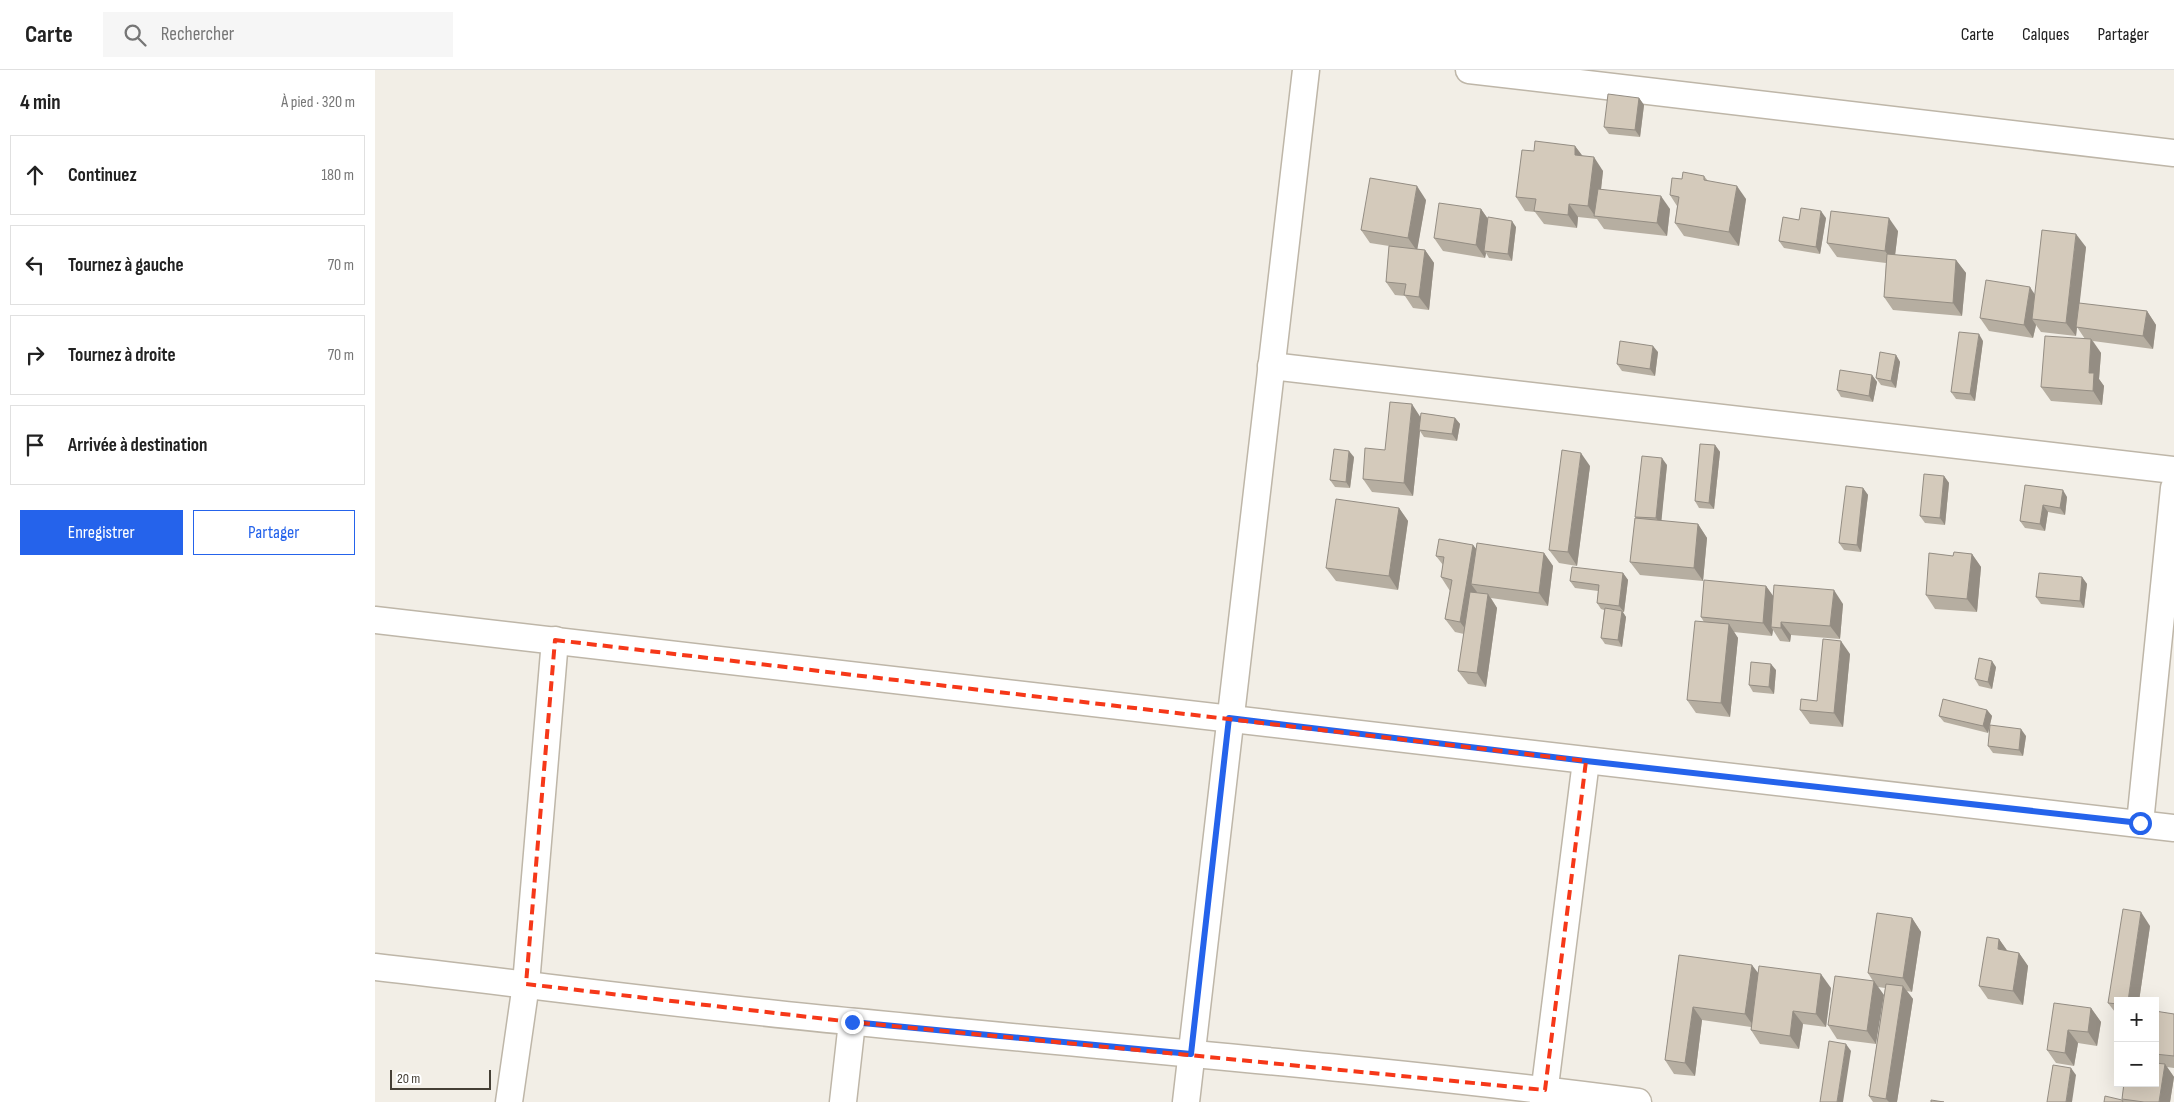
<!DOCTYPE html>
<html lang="fr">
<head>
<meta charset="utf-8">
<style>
  :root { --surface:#fff; --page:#f6f6f6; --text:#222; --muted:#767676; --line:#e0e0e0; --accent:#2563eb }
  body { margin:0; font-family:"Sofia Sans Condensed",sans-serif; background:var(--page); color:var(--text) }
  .controls { position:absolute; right:15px; bottom:15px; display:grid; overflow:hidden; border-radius:0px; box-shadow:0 5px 20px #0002 }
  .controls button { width:45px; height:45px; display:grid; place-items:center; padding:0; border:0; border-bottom:1px solid var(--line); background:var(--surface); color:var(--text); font:25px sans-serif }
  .scale { position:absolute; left:15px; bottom:12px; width:101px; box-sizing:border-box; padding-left:5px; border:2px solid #453f35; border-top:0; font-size:14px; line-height:18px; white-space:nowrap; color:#453f35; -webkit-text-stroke:4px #fff; paint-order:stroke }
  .stop { position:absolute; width:15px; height:15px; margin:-11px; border:4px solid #2563eb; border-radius:50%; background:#fff }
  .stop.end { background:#2563eb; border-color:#fff; box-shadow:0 1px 5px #0008 }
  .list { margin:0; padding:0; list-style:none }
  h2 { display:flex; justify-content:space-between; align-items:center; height:65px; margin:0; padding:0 20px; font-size:21px }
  h2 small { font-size:16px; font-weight:400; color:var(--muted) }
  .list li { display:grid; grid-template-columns:32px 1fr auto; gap:15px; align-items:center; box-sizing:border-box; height:80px; margin:0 10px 10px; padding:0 10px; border:1px solid var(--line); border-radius:0px }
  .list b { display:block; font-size:19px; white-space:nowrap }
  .list em { font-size:16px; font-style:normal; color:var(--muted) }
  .actions { display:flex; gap:10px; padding:15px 20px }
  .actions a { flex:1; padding:11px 0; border:1px solid var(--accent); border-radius:0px; text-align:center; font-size:18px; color:var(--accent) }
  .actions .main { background:var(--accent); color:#fff }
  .icon { flex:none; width:28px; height:28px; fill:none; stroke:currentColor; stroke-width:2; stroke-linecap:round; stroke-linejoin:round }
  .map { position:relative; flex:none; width:1799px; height:1032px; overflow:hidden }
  header { display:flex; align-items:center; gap:30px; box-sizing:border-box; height:70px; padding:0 25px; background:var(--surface); border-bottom:1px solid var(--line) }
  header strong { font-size:24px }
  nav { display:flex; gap:28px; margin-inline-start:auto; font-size:18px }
  .search { width:350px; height:45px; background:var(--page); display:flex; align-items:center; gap:12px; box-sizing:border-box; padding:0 18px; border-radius:0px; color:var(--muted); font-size:19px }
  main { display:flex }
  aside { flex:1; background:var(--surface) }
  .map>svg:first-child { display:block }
</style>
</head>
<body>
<header>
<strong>Carte</strong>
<div class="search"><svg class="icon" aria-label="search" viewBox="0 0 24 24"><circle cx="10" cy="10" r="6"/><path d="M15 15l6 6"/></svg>Rechercher</div>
<nav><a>Carte</a><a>Calques</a><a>Partager</a></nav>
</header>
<main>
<aside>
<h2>4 min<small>À pied · 320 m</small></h2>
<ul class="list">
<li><svg class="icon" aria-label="ahead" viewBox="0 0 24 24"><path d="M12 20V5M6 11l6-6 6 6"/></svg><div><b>Continuez</b></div><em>180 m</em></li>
<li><svg class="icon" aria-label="left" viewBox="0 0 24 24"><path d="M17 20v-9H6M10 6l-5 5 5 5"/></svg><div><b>Tournez à gauche</b></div><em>70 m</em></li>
<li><svg class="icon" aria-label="right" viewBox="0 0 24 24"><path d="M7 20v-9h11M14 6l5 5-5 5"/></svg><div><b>Tournez à droite</b></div><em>70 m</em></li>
<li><svg class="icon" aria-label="arrive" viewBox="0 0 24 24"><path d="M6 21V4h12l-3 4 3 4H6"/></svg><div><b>Arrivée à destination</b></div></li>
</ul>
<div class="actions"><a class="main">Enregistrer</a><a>Partager</a></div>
</aside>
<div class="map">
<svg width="1799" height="1032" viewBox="0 0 1799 1032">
  <rect width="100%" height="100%" fill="#f2eee6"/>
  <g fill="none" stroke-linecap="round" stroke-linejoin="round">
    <defs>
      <g id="minor">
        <path d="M1094 0 1799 83"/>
        <path d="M896 296 1799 400"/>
        <path d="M0 550 1799 758"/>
        <path d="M1765 753 1799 418"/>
        <path d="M0 897C160 915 321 937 482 952 742 978 1003 998 1263 1032"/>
        <path d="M134 1032 151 914 180 570"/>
        <path d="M468 1032 477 952"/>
        <path d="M811 1032 931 0"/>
        <path d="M1168 1032 1211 691"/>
      </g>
    </defs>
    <use href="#minor" stroke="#beb6a8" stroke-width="29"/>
    <use href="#minor" stroke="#fff" stroke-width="26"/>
  </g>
  <g fill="#b6aea1">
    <path d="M1264 28 1269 35 1265 67 1234 64 1229 57Z"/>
    <path d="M1200 76 1207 86 1228 101 1226 119 1295 139 1292 166 1229 159 1222 149 1203 147 1202 158 1169 154 1160 142 1150 141 1141 127 1159 81Z"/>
    <path d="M1329 106 1333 111 1371 129 1364 176 1309 166 1300 153 1302 136 1295 125Z"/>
    <path d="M1051 130 1042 179 1050 180 1059 193 1054 240 1038 238 1030 226 1020 225 1011 212 1014 176 995 173 986 160Z"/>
    <path d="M1106 139 1113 149 1141 157 1137 191 1114 188 1111 183 1110 188 1068 181 1059 168Z"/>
    <path d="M1451 148 1445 184 1409 178 1404 171 1424 150Z"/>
    <path d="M1523 161 1520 185 1581 190 1591 203 1587 246 1518 240 1509 227 1511 193 1462 187 1452 173Z"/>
    <path d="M1711 177 1704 234 1772 241 1781 255 1778 279 1718 271 1726 283 1724 309 1729 316 1727 335 1676 331 1666 317 1710 269 1702 257 1701 266 1666 262 1661 255 1658 268 1614 261 1605 248 1660 224Z"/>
    <path d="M1608 271 1600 331 1581 329 1576 322Z"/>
    <path d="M1283 282 1280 306 1247 301 1242 294Z"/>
    <path d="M1521 285 1525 292 1521 318 1506 315 1501 308Z"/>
    <path d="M1497 305 1502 312 1498 332 1466 327 1462 320Z"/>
    <path d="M1046 347 1080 348 1085 354 1082 371 1049 367 1045 361 1038 426 997 422 988 409 1010 380Z"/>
    <path d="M1340 375 1345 382 1339 439 1324 438 1320 431Z"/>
    <path d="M979 387 975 418 960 417 955 410Z"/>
    <path d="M1292 395 1286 451 1323 454 1332 468 1328 511 1265 505 1255 492 1261 448 1260 447Z"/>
    <path d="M1215 396 1202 496 1184 493 1174 480Z"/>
    <path d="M1569 406 1574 413 1570 455 1550 453 1545 446Z"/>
    <path d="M1650 415 1692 427 1690 445 1673 442 1670 461 1650 458 1645 451Z"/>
    <path d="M1488 418 1493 425 1486 482 1469 480 1464 473Z"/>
    <path d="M1024 438 1033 451 1023 520 961 511 951 498Z"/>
    <path d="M1098 475 1101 479 1169 483 1178 496 1173 536 1116 528 1122 538 1111 617 1093 614 1083 601 1089 564 1080 562 1070 549 1075 521 1066 507 1068 495 1061 486Z"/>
    <path d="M1597 484 1606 497 1602 542 1560 539 1551 525 1578 486Z"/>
    <path d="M1248 503 1253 510 1249 542H1248L1251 547 1247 577 1230 574 1226 568 1229 540 1226 539 1222 533 1223 521 1200 518 1195 511Z"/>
    <path d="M1707 507 1712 514 1709 538 1666 534 1661 527Z"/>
    <path d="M1391 516 1398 526 1468 534 1465 569 1416 565 1415 572 1405 571 1398 560 1397 566 1359 562 1363 568 1355 647 1321 643 1312 630 1329 552 1326 547Z"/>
    <path d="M1475 584 1468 657 1435 654 1425 640 1442 631Z"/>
    <path d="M1621 597 1617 619 1604 616 1600 609Z"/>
    <path d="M1401 600 1399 624 1378 622 1374 615Z"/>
    <path d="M1612 640 1617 646 1613 663 1569 652 1564 646Z"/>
    <path d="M1651 666 1648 686 1618 683 1613 676Z"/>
    <path d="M1537 848 1546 862 1537 922 1532 921 1538 929 1522 1032H1498L1494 1026 1510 918 1503 917 1501 974 1462 969 1453 955 1498 911 1493 903Z"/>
    <path d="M1775 856 1764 931H1743V946L1733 933Z"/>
    <path d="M1624 869 1632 881 1644 883 1653 896 1648 935 1613 929 1604 916Z"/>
    <path d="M1304 885 1383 903 1456 918 1451 957 1428 954 1424 979 1385 974 1376 960V957L1327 950 1320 1006 1299 1004 1290 990Z"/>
    <path d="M1716 938 1726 952 1722 976 1703 973 1699 996 1681 993 1672 980Z"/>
    <path d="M1780 941 1799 944V998L1792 997 1799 1007 1795 1032H1729L1747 1030 1749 1013H1780Z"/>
  </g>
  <g fill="#948d83">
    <path d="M1264 28 1269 35 1265 67 1260 60Z"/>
    <path d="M1200 76 1210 89 1200 85Z"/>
    <path d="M1219 87 1228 101 1223 146H1220L1213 136Z"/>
    <path d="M1042 116 1051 130 1042 181 1033 168Z"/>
    <path d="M1362 116 1371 129 1364 176 1354 162Z"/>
    <path d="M1286 126 1295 139 1292 166 1282 153Z"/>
    <path d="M1194 134 1203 147 1202 158 1193 145Z"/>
    <path d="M1106 139 1115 152 1109 181 1111 183 1110 188 1101 175Z"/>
    <path d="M1446 141 1451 148 1445 184 1441 177Z"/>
    <path d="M1514 148 1523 161 1519 194 1510 181Z"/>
    <path d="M1137 151 1141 157 1137 191 1133 184Z"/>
    <path d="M1701 164 1711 177 1701 266 1691 253Z"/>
    <path d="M1050 180 1059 193 1054 240 1044 227Z"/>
    <path d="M1581 190 1591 203 1587 246 1578 233Z"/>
    <path d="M1655 217 1664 231 1657 249 1661 255 1658 268 1649 255Z"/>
    <path d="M1772 241 1781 255 1778 279 1768 266Z"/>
    <path d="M1604 264 1608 271 1600 331 1595 324Z"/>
    <path d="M1716 269 1726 283 1724 309 1729 316 1727 335 1718 321 1714 303Z"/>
    <path d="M1278 276 1283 282 1280 306 1275 299Z"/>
    <path d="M1521 285 1525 292 1521 318 1516 311Z"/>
    <path d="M1497 305 1502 312 1498 332 1494 326Z"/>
    <path d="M1037 334 1046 348 1044 360 1045 361 1038 426 1029 413Z"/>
    <path d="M1080 348 1085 354 1082 371 1077 364Z"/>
    <path d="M1340 375 1345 382 1339 439 1334 433Z"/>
    <path d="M974 381 979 387 975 418 971 412Z"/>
    <path d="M1206 383 1215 396 1202 496 1193 482Z"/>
    <path d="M1287 388 1292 395 1286 455 1281 448Z"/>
    <path d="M1569 406 1574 413 1570 455 1565 448Z"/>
    <path d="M1488 418 1493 425 1486 482 1482 475Z"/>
    <path d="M1688 420 1692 427 1690 445 1685 438Z"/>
    <path d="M1668 435 1673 442 1670 461 1665 454Z"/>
    <path d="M1024 438 1033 451 1023 520 1014 506Z"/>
    <path d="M1323 454 1332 468 1328 511 1319 498Z"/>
    <path d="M1098 475 1108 488 1096 514 1102 522 1095 565 1085 552Z"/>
    <path d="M1169 483 1178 496 1173 536 1164 523Z"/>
    <path d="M1597 484 1606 497 1602 542 1592 529Z"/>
    <path d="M1248 503 1253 510 1249 542 1244 536Z"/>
    <path d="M1707 507 1712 514 1709 538 1705 531Z"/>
    <path d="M1391 516 1401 530 1396 557 1398 560 1397 566 1388 553Z"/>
    <path d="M1459 520 1468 534 1465 569 1455 556Z"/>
    <path d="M1113 524 1122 538 1111 617 1102 603Z"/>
    <path d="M1247 541 1251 547 1247 577 1243 570Z"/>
    <path d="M1406 552 1416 565 1415 572 1406 558Z"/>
    <path d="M1354 554 1363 568 1355 647 1346 633Z"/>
    <path d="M1466 571 1475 584 1468 657 1459 643Z"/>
    <path d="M1617 591 1621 597 1617 619 1613 612Z"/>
    <path d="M1396 594 1401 600 1399 624 1394 617Z"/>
    <path d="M1612 640 1617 646 1613 663 1608 656Z"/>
    <path d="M1646 659 1651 666 1648 686 1644 680Z"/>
    <path d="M1766 842 1775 856 1764 931H1753Z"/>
    <path d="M1537 848 1546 862 1537 922 1528 908Z"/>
    <path d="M1624 869 1634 883 1623 879Z"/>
    <path d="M1644 883 1653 896 1648 935 1638 921Z"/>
    <path d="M1377 895 1387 908 1380 958 1370 944Z"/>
    <path d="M1446 904 1456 918 1451 957 1441 944Z"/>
    <path d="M1499 911 1509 925 1501 974 1492 961Z"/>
    <path d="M1528 916 1538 929 1522 1032H1514L1511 1029Z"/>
    <path d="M1318 937 1327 950 1320 1006 1310 993Z"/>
    <path d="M1716 938 1726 952 1722 976 1713 962Z"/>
    <path d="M1418 941 1428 954 1424 979 1415 966Z"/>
    <path d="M1693 960 1703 973 1699 996 1690 983Z"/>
    <path d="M1471 974 1476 981 1468 1032H1462Z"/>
    <path d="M1790 994 1799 1007 1795 1032H1784Z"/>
    <path d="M1696 998 1701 1005 1697 1032H1691Z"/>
  </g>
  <g fill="#d4cabb" stroke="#948d83">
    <path d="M1233 24 1264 28 1260 60 1229 57Z"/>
    <path d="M1160 71 1200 76V85L1219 87 1213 136 1194 134 1193 145 1159 141 1161 129 1141 127 1147 80 1159 81Z"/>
    <path d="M1308 102 1329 106V110L1362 116 1354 162 1300 153 1304 127 1295 125 1297 108 1307 109Z"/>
    <path d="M995 108 1042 116 1033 168 986 160Z"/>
    <path d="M1223 119 1286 126 1282 153 1219 146Z"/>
    <path d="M1064 133 1106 139 1101 175 1059 168Z"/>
    <path d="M1426 138 1446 141 1441 177 1404 171 1408 147 1424 150Z"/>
    <path d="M1456 141 1514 148 1510 181 1452 173Z"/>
    <path d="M1113 147 1137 151 1133 184 1109 181Z"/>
    <path d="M1667 160 1701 164 1691 253 1657 249Z"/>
    <path d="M1014 176 1050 180 1044 227 1029 225 1031 214 1011 212Z"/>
    <path d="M1512 184 1581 190 1578 233 1509 227Z"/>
    <path d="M1611 210 1655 217 1649 255 1605 248Z"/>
    <path d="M1704 233 1772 241 1768 266 1701 257Z"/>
    <path d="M1584 262 1604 264 1595 324 1576 322Z"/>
    <path d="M1670 266 1716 269 1714 303H1719L1718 321 1666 317Z"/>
    <path d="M1245 271 1278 276 1275 299 1242 294Z"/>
    <path d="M1505 282 1521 285 1516 311 1501 308Z"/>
    <path d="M1465 300 1497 305 1494 326 1462 320Z"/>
    <path d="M1015 332 1037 334 1029 413 988 409 990 378 1010 380Z"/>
    <path d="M1046 343 1080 348 1077 364 1044 360Z"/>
    <path d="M1325 374 1340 375 1334 433 1320 431Z"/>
    <path d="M959 379 974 381 971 412 955 410Z"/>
    <path d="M1187 380 1206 383 1193 482 1174 480Z"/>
    <path d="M1267 386 1287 388 1281 448 1260 447Z"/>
    <path d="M1549 404 1569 406 1565 448 1545 446Z"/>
    <path d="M1650 415 1688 420 1685 438 1668 435 1665 454 1645 451Z"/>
    <path d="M1471 416 1488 418 1482 475 1464 473Z"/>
    <path d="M961 429 1024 438 1014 506 951 498Z"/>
    <path d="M1260 448 1323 454 1319 498 1255 492Z"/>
    <path d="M1064 469 1098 475 1085 552 1070 549 1077 510 1066 507 1069 487 1061 486Z"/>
    <path d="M1102 473 1169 483 1164 523 1096 514Z"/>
    <path d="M1579 482 1597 484 1592 529 1551 525 1554 483 1578 486Z"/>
    <path d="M1197 497 1248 503 1244 536 1222 533 1224 515 1195 511Z"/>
    <path d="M1664 503 1707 507 1705 531 1661 527Z"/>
    <path d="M1329 510 1391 516 1388 553 1326 547Z"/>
    <path d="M1399 515 1459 520 1455 556 1406 552V558L1396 557Z"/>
    <path d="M1095 522 1113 524 1102 603 1083 601Z"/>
    <path d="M1230 538 1247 541 1243 570 1226 568Z"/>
    <path d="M1320 551 1354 554 1346 633 1312 630Z"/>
    <path d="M1448 569 1466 571 1459 643 1425 640 1426 629 1442 631Z"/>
    <path d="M1604 588 1617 591 1613 612 1600 609Z"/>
    <path d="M1376 592 1396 594 1394 617 1374 615Z"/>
    <path d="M1568 629 1612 640 1608 656 1564 646Z"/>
    <path d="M1615 655 1646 659 1644 680 1613 676Z"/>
    <path d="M1748 839 1766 842 1753 931H1743V934L1733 933Z"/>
    <path d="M1502 843 1537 848 1528 908 1493 903Z"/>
    <path d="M1612 867 1624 869 1623 879 1644 883 1638 921 1604 916Z"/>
    <path d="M1304 885 1377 895 1370 944 1318 937 1310 993 1290 990Z"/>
    <path d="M1384 896 1446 904 1441 944 1418 941 1415 966 1376 960Z"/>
    <path d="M1460 906 1499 911 1492 961 1453 955Z"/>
    <path d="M1511 914 1528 916 1511 1029 1494 1026Z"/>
    <path d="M1679 933 1716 938 1713 962 1693 960 1690 983 1672 980Z"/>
    <path d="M1780 941 1799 944V986L1780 984Z"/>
    <path d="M1454 971 1471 974 1462 1032H1445Z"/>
    <path d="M1780 993 1790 994 1784 1032H1769L1747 1029 1749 1013H1780Z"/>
    <path d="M1678 995 1696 998 1691 1032H1672Z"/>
    <path d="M1730 1026 1747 1030 1748 1032H1729Z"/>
    <path d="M1556 1030 1569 1032H1556Z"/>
  </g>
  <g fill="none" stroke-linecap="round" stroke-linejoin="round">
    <path stroke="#2563eb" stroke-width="6" d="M477 952 816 984 854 648 1211 691 1765 753"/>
  </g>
  <path fill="none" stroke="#f63819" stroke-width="4" stroke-dasharray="10 6" stroke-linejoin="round" d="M180 570 1211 691 1170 1020 477 952 151 914Z"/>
</svg>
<div class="controls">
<button>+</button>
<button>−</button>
</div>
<div class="scale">20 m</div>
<div class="stop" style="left:1765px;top:753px"></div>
<div class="stop end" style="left:477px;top:952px"></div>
</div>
</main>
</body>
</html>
